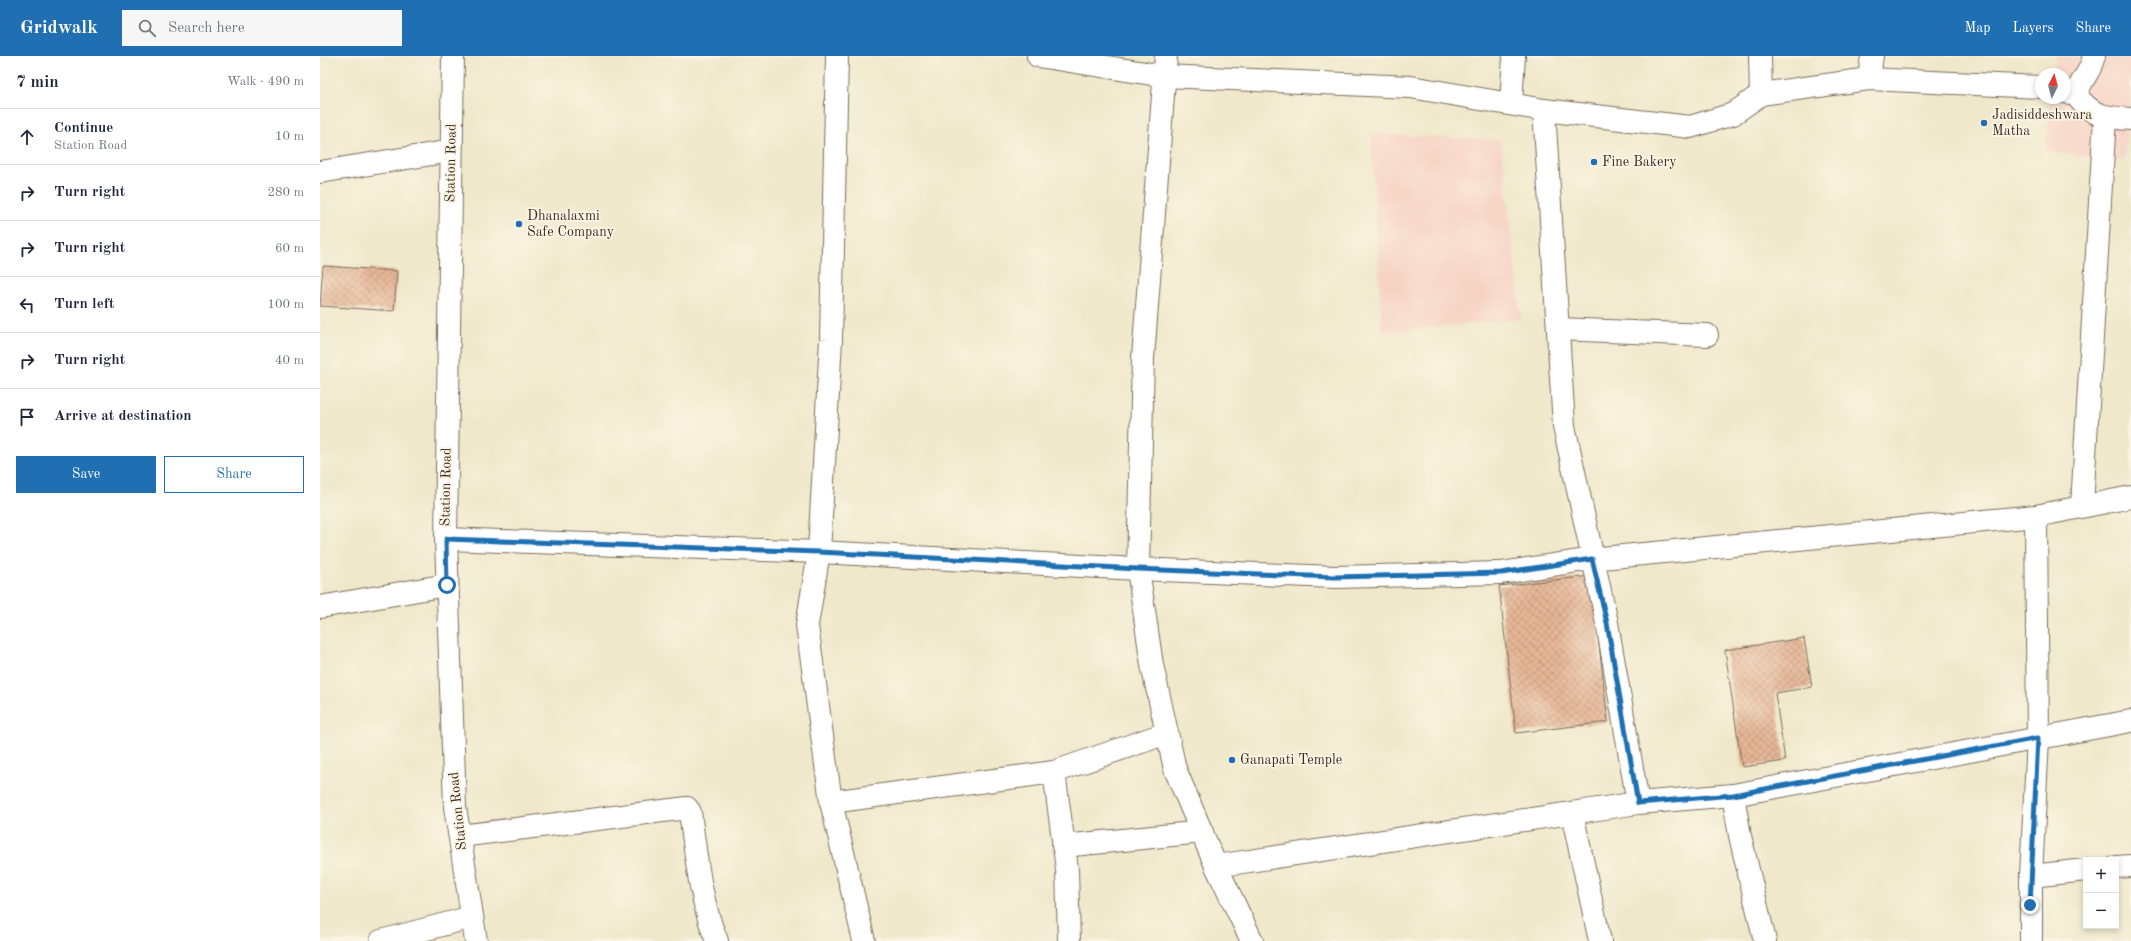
<!DOCTYPE html>
<html lang="en">
<head>
<meta charset="utf-8">
<style>
  :root { --surface:#fff; --page:#f6f6f7; --text:#1f2937; --muted:#747a83; --line:#e0e1e3; --accent:#1f6fb2 }
  body { margin:0; font-family:"Old Standard TT",serif; background:var(--page); color:var(--text) }
  .controls { position:absolute; right:12px; bottom:12px; display:grid; overflow:hidden; border-radius:0px; box-shadow:0 2px 6px #0003 }
  .controls button { width:36px; height:36px; display:grid; place-items:center; padding:0; border:0; border-bottom:1px solid var(--line); background:var(--surface); color:var(--text); font:20px sans-serif }
  .compass { position:absolute; left:1715px; top:12px; width:36px; height:36px; border-radius:50%; background:var(--surface); box-shadow:0 2px 6px #0003; rotate:6deg }
  .stop { position:absolute; width:12px; height:12px; margin:-9px; border:3px solid #1f6fb2; border-radius:50%; background:#fff }
  .stop.end { background:#1f6fb2; border-color:#fff; box-shadow:0 1px 4px #0008 }
  .list { margin:0; padding:0; list-style:none }
  h2 { display:flex; justify-content:space-between; align-items:center; height:52px; margin:0; padding:0 16px; font-size:17px }
  h2 small { font-size:13px; font-weight:400; color:var(--muted) }
  .list li { display:grid; grid-template-columns:26px 1fr auto; gap:12px; align-items:center; box-sizing:border-box; height:56px; padding:0 16px; border-top:1px solid var(--line) }
  .list b { display:block; font-size:15px; white-space:nowrap }
  .list p { margin:0; font-size:13px; white-space:nowrap; color:var(--muted) }
  .list em { font-size:13px; font-style:normal; color:var(--muted) }
  .actions { display:flex; gap:8px; padding:12px 16px }
  .actions a { flex:1; padding:9px 0; border:1px solid var(--accent); border-radius:0px; text-align:center; font-size:14px; color:var(--accent) }
  .actions .main { background:var(--accent); color:#fff }
  .icon { flex:none; width:22px; height:22px; fill:none; stroke:currentColor; stroke-width:2; stroke-linecap:round; stroke-linejoin:round }
  .map { position:relative; flex:none; width:1811px; height:885px; overflow:hidden }
  header { display:flex; align-items:center; gap:24px; box-sizing:border-box; height:56px; padding:0 20px; background:var(--accent); color:#fff }
  header strong { font-size:19px }
  nav { display:flex; gap:22px; margin-inline-start:auto; font-size:14px }
  .search { width:280px; height:36px; background:var(--page); display:flex; align-items:center; gap:10px; box-sizing:border-box; padding:0 14px; border-radius:0px; color:var(--muted); font-size:15px }
  main { display:flex }
  aside { flex:1; background:var(--surface) }
  .map>svg:first-child { display:block }
</style>
</head>
<body>
<header>
<strong>Gridwalk</strong>
<div class="search"><svg class="icon" aria-label="search" viewBox="0 0 24 24"><circle cx="10" cy="10" r="6"/><path d="M15 15l6 6"/></svg>Search here</div>
<nav><a>Map</a><a>Layers</a><a>Share</a></nav>
</header>
<main>
<aside>
<h2>7 min<small>Walk · 490 m</small></h2>
<ul class="list">
<li><svg class="icon" aria-label="ahead" viewBox="0 0 24 24"><path d="M12 20V5M6 11l6-6 6 6"/></svg><div><b>Continue</b><p>Station Road</p></div><em>10 m</em></li>
<li><svg class="icon" aria-label="right" viewBox="0 0 24 24"><path d="M7 20v-9h11M14 6l5 5-5 5"/></svg><div><b>Turn right</b></div><em>280 m</em></li>
<li><svg class="icon" aria-label="right" viewBox="0 0 24 24"><path d="M7 20v-9h11M14 6l5 5-5 5"/></svg><div><b>Turn right</b></div><em>60 m</em></li>
<li><svg class="icon" aria-label="left" viewBox="0 0 24 24"><path d="M17 20v-9H6M10 6l-5 5 5 5"/></svg><div><b>Turn left</b></div><em>100 m</em></li>
<li><svg class="icon" aria-label="right" viewBox="0 0 24 24"><path d="M7 20v-9h11M14 6l5 5-5 5"/></svg><div><b>Turn right</b></div><em>40 m</em></li>
<li><svg class="icon" aria-label="arrive" viewBox="0 0 24 24"><path d="M6 21V4h12l-3 4 3 4H6"/></svg><div><b>Arrive at destination</b></div></li>
</ul>
<div class="actions"><a class="main">Save</a><a>Share</a></div>
</aside>
<div class="map">
<svg width="1811" height="885" viewBox="0 0 1811 885">
  <defs>
    <pattern id="building-cross-hatch" width="8" height="8" patternUnits="userSpaceOnUse"><rect width="8" height="8" fill="#e7b797"/><path d="M0 0l8 8M0 8l8-8" fill="none" stroke="#bc957b"/></pattern>
  </defs>
  <rect width="100%" height="100%" fill="#fcf5e5"/>
  <filter id="ink" filterUnits="userSpaceOnUse"><feTurbulence type="fractalNoise" baseFrequency=".025" numOctaves="2"/><feDisplacementMap in="SourceGraphic" scale="8" xChannelSelector="R" yChannelSelector="G"/><feConvolveMatrix kernelMatrix="1 2 1 2 8 2 1 2 1" color-interpolation-filters="sRGB"/></filter>
  <filter id="wash" filterUnits="userSpaceOnUse"><feTurbulence type="fractalNoise" baseFrequency=".012" numOctaves="4" result="noise"/><feDisplacementMap in="SourceGraphic" scale="16" xChannelSelector="R" yChannelSelector="G"/><feGaussianBlur stdDeviation="0.9" result="paint"/><feColorMatrix in="noise" values="0 0 0 0 0 0 0 0 0 0 0 0 0 0 0 0 0 1.4 0 .05"/><feComposite in="paint" operator="in"/></filter>
  <g filter="url(#wash)">
    <rect width="100%" height="100%" fill="#efe8ca"/>
    <g fill="#f6d2c4">
      <path d="M1736 0H1811V45L1804 104 1725 96 1731 42H1745V18H1734Z"/>
      <path d="M1051 78 1181 84 1201 263 1062 276Z"/>
    </g>
    <g id="blocks">
      <g fill="url(#building-cross-hatch)">
        <path d="M3 210 77 215 74 255 0 250Z"/>
        <path d="M1271 520 1288 666 1196 677 1179 530Z"/>
        <path d="M1484 582 1492 631 1455 637 1465 705 1422 711 1405 594Z"/>
      </g>
    </g>
  </g>
  <g filter="url(#ink)">
    <use href="#blocks" fill-opacity="0" stroke="#7a6c5a" stroke-width="1"/>
    <g fill="none" stroke-linecap="round" stroke-linejoin="round">
      <defs>
        <g id="minor">
          <path d="M133 0 126 483 135 751 156 885"/>
          <path d="M517 0 511 284 499 496 487 569 511 746 544 885"/>
          <path d="M718 0 844 20 1091 31 1224 54 1370 71 1413 58 1441 38 1549 23 1721 31"/>
          <path d="M846 0 823 302 818 513 832 609 855 713 896 810 932 885"/>
          <path d="M1440 0 1441 38"/>
          <path d="M1549 23 1552 0"/>
          <path d="M1745 36 1755 38 1770 12 1774 0"/>
          <path d="M1755 38C1773 61 1783 61 1811 63"/>
          <path d="M1191 48 1194 0"/>
          <path d="M1224 54 1244 370 1287 567 1318 747"/>
          <path d="M0 116 131 95"/>
          <path d="M1238 273 1387 279"/>
          <path d="M1762 450 1785 61"/>
          <path d="M126 483 499 496 818 513 1015 521 1181 517 1272 503 1716 460 1811 441"/>
          <path d="M0 551 127 529"/>
          <path d="M734 716 747 813 749 885"/>
          <path d="M1413 739 1420 780 1445 885"/>
          <path d="M511 746 734 716 847 677"/>
          <path d="M1252 757 1280 885"/>
          <path d="M140 780 367 752 370 756C376 799 380 845 397 885"/>
          <path d="M743 790 882 776"/>
          <path d="M896 810 1318 747 1413 739 1811 665"/>
          <path d="M1796 811 1811 810"/>
          <path d="M1711 820 1766 814"/>
          <path d="M61 885 152 861"/>
          <path d="M1711 885V820L1718 682 1716 460"/>
        </g>
      </defs>
      <use href="#minor" stroke="#7a6c5a" stroke-width="24"/>
      <use href="#minor" stroke="#fff" stroke-width="22"/>
    </g>
  </g>
  <g fill="none" stroke-linecap="round" stroke-linejoin="round" filter="url(#ink)">
    <path stroke="#1f6fb2" stroke-width="5" d="M127 529 126 483 499 496 818 513 1015 521 1181 517 1272 503 1287 567 1318 747 1413 739 1718 682 1710 849"/>
  </g>
  <g fill="#1f6fb2" stroke="#fcf5e5" stroke-width="1.5">
    <circle cx="1664" cy="67" r="4"/>
    <circle cx="1274" cy="106" r="4"/>
    <circle cx="199" cy="168" r="4"/>
    <circle cx="912" cy="704" r="4"/>
  </g>
  <g text-anchor="middle" dominant-baseline="central" stroke-width="3.5" stroke-linejoin="round" paint-order="stroke">
    <g font-size="14" fill="#3b2a1e" stroke="#fcf5e5" text-anchor="start">
      <text x="1672" y="59">Jadisiddeshwara<tspan x="1672" dy="16">Matha</tspan></text>
      <text x="1282" y="106">Fine Bakery</text>
      <text x="207" y="160">Dhanalaxmi<tspan x="207" dy="16">Safe Company</tspan></text>
      <text x="920" y="704">Ganapati Temple</text>
    </g>
    <g font-size="14" fill="#3b2a1e" stroke="#fcf5e5">
      <text transform="translate(131 107) rotate(-89)">Station Road</text>
      <text transform="translate(126 431) rotate(-89)">Station Road</text>
      <text transform="translate(138 755) rotate(-96)">Station Road</text>
    </g>
  </g>
</svg>
<div class="controls">
<button>+</button>
<button>−</button>
</div>
<svg class="compass" viewBox="-18 -18 36 36"><path d="M0-13l5 13h-10z" fill="#e53935"/><path d="M0 13l5-13h-10z" fill="#747a83"/></svg>
<div class="stop" style="left:127px;top:529px"></div>
<div class="stop end" style="left:1710px;top:849px"></div>
</div>
</main>
</body>
</html>
